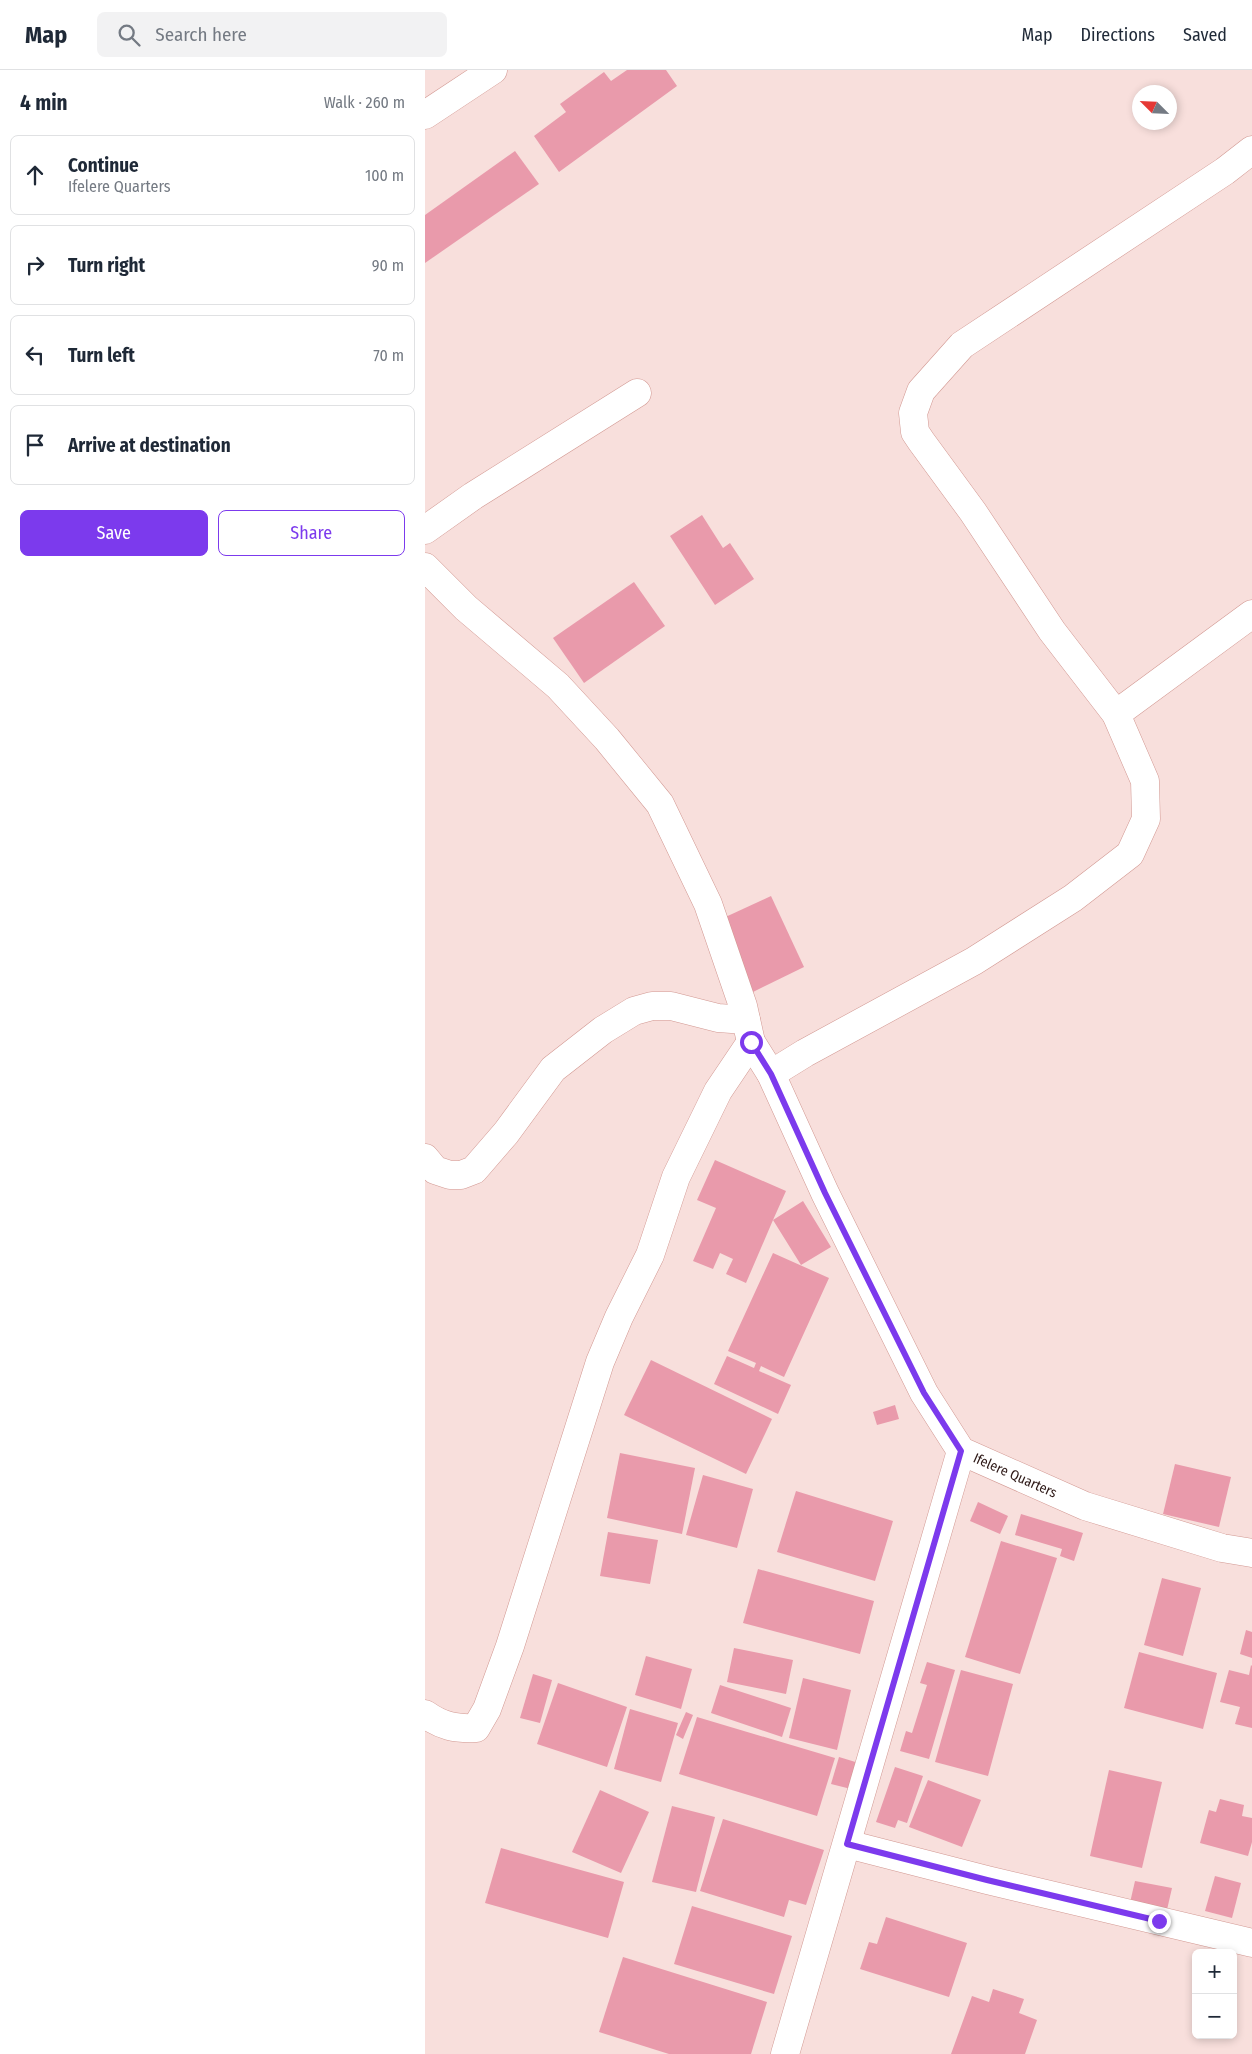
<!DOCTYPE html>
<html lang="en">
<head>
<meta charset="utf-8">
<style>
  :root { --surface:#fff; --page:#f2f2f3; --text:#1f2937; --muted:#747a83; --line:#e0e1e3; --accent:#7c3aed }
  body { margin:0; font-family:"Fira Sans Condensed",sans-serif; background:var(--page); color:var(--text) }
  .controls { position:absolute; right:15px; bottom:15px; display:grid; overflow:hidden; border-radius:8px; box-shadow:0 2px 8px #0003 }
  .controls button { width:45px; height:45px; display:grid; place-items:center; padding:0; border:0; border-bottom:1px solid var(--line); background:var(--surface); color:var(--text); font:25px sans-serif }
  .compass { position:absolute; left:707px; top:15px; width:45px; height:45px; border-radius:50%; background:var(--surface); box-shadow:0 2px 8px #0003; rotate:294deg }
  .stop { position:absolute; width:15px; height:15px; margin:-11px; border:4px solid #7c3aed; border-radius:50%; background:#fff }
  .stop.end { background:#7c3aed; border-color:#fff; box-shadow:0 1px 5px #0008 }
  .list { margin:0; padding:0; list-style:none }
  h2 { display:flex; justify-content:space-between; align-items:center; height:65px; margin:0; padding:0 20px; font-size:21px }
  h2 small { font-size:16px; font-weight:400; color:var(--muted) }
  .list li { display:grid; grid-template-columns:32px 1fr auto; gap:15px; align-items:center; box-sizing:border-box; height:80px; margin:0 10px 10px; padding:0 10px; border:1px solid var(--line); border-radius:8px }
  .list b { display:block; font-size:19px; white-space:nowrap }
  .list p { margin:0; font-size:16px; white-space:nowrap; color:var(--muted) }
  .list em { font-size:16px; font-style:normal; color:var(--muted) }
  .actions { display:flex; gap:10px; padding:15px 20px }
  .actions a { flex:1; padding:11px 0; border:1px solid var(--accent); border-radius:8px; text-align:center; font-size:18px; color:var(--accent) }
  .actions .main { background:var(--accent); color:#fff }
  .icon { flex:none; width:28px; height:28px; fill:none; stroke:currentColor; stroke-width:2; stroke-linecap:round; stroke-linejoin:round }
  .map { position:relative; flex:none; width:827px; height:1984px; overflow:hidden }
  header { display:flex; align-items:center; gap:30px; box-sizing:border-box; height:70px; padding:0 25px; background:var(--surface); border-bottom:1px solid var(--line) }
  header strong { font-size:24px }
  nav { display:flex; gap:28px; margin-inline-start:auto; font-size:18px }
  .search { width:350px; height:45px; background:var(--page); display:flex; align-items:center; gap:12px; box-sizing:border-box; padding:0 18px; border-radius:8px; color:var(--muted); font-size:19px }
  main { display:flex }
  aside { flex:1; background:var(--surface) }
  .map>svg:first-child { display:block }
</style>
</head>
<body>
<header>
<strong>Map</strong>
<div class="search"><svg class="icon" aria-label="search" viewBox="0 0 24 24"><circle cx="10" cy="10" r="6"/><path d="M15 15l6 6"/></svg>Search here</div>
<nav><a>Map</a><a>Directions</a><a>Saved</a></nav>
</header>
<main>
<aside>
<h2>4 min<small>Walk · 260 m</small></h2>
<ul class="list">
<li><svg class="icon" aria-label="ahead" viewBox="0 0 24 24"><path d="M12 20V5M6 11l6-6 6 6"/></svg><div><b>Continue</b><p>Ifelere Quarters</p></div><em>100 m</em></li>
<li><svg class="icon" aria-label="right" viewBox="0 0 24 24"><path d="M7 20v-9h11M14 6l5 5-5 5"/></svg><div><b>Turn right</b></div><em>90 m</em></li>
<li><svg class="icon" aria-label="left" viewBox="0 0 24 24"><path d="M17 20v-9H6M10 6l-5 5 5 5"/></svg><div><b>Turn left</b></div><em>70 m</em></li>
<li><svg class="icon" aria-label="arrive" viewBox="0 0 24 24"><path d="M6 21V4h12l-3 4 3 4H6"/></svg><div><b>Arrive at destination</b></div></li>
</ul>
<div class="actions"><a class="main">Save</a><a>Share</a></div>
</aside>
<div class="map">
<svg width="827" height="1984" viewBox="0 0 827 1984">
  <rect width="100%" height="100%" fill="#f8dfdc"/>
  <g fill="#e99aab">
    <path d="M202 0H241L252 16 134 102 109 66 141 42 135 34 179 2 186 11Z"/>
    <path d="M90 81 114 114 0 193V145Z"/>
    <path d="M277 445 298 478 305 473 329 509 290 535 245 466Z"/>
    <path d="M209 512 240 556 159 613 128 568Z"/>
    <path d="M346 826 379 897 328 922 294 850Z"/>
    <path d="M290 1090 361 1121 348 1150 378 1131 406 1177 376 1195 348 1150 321 1213 301 1204 308 1189 295 1183 288 1199 268 1191 291 1138 272 1130Z"/>
    <path d="M348 1183 404 1208 359 1307 336 1296 334 1301 366 1315 353 1344 289 1314 302 1286 329 1298 331 1293 303 1281Z"/>
    <path d="M226 1290 347 1349 321 1404 199 1345Z"/>
    <path d="M470 1335 474 1349 452 1355 448 1342Z"/>
    <path d="M195 1383 270 1398 257 1464 182 1448Z"/>
    <path d="M750 1394 806 1407 794 1457 738 1444Z"/>
    <path d="M278 1405 328 1419 312 1478 261 1465Z"/>
    <path d="M371 1421 468 1451 450 1511 352 1482Z"/>
    <path d="M553 1432 583 1446 575 1464 545 1451Z"/>
    <path d="M596 1444 658 1463 649 1491 635 1486 637 1479 590 1465Z"/>
    <path d="M183 1462 233 1470 225 1514 175 1506Z"/>
    <path d="M576 1471 632 1488 595 1604 540 1587Z"/>
    <path d="M333 1499 449 1531 435 1584 318 1553Z"/>
    <path d="M737 1508 776 1518 758 1586 719 1575Z"/>
    <path d="M821 1560 827 1562V1588L815 1584Z"/>
    <path d="M309 1578 368 1590 361 1624 302 1612Z"/>
    <path d="M714 1582 792 1603 778 1659 699 1638Z"/>
    <path d="M221 1586 267 1599 256 1639 210 1625Z"/>
    <path d="M502 1592 530 1600 504 1689 475 1681 481 1661 487 1663 502 1615 495 1613Z"/>
    <path d="M826 1595 827 1596V1658L810 1654 815 1637 795 1632 804 1600 824 1605Z"/>
    <path d="M536 1600 588 1614 563 1706 510 1692Z"/>
    <path d="M108 1604 127 1610 115 1653 95 1648Z"/>
    <path d="M378 1608 426 1620 412 1680 364 1668Z"/>
    <path d="M133 1613 202 1637 182 1697 112 1674Z"/>
    <path d="M295 1615 366 1638 357 1667 286 1643Z"/>
    <path d="M205 1639 253 1653 236 1712 189 1699Z"/>
    <path d="M261 1642 268 1645 258 1669 251 1665Z"/>
    <path d="M272 1647 410 1688 392 1746 254 1704Z"/>
    <path d="M414 1687 437 1694 430 1720 406 1714Z"/>
    <path d="M470 1697 498 1706 482 1753 473 1750 470 1758 451 1752Z"/>
    <path d="M684 1700 737 1712 717 1798 665 1786Z"/>
    <path d="M503 1710 556 1730 537 1777 484 1757Z"/>
    <path d="M175 1720 224 1742 196 1803 147 1782Z"/>
    <path d="M795 1729 819 1735 817 1746 827 1748V1772L823 1786 775 1773 784 1740 791 1742Z"/>
    <path d="M247 1736 290 1747 271 1822 227 1812Z"/>
    <path d="M298 1749 399 1780 381 1835 364 1830 359 1847 275 1821Z"/>
    <path d="M76 1778 199 1812 183 1868 60 1833Z"/>
    <path d="M790 1806 816 1813 807 1848 780 1841Z"/>
    <path d="M710 1811 747 1818 741 1844 704 1837Z"/>
    <path d="M267 1836 367 1866 349 1924 249 1894Z"/>
    <path d="M461 1847 542 1873 524 1927 435 1899 444 1872 452 1874Z"/>
    <path d="M198 1887 342 1932 326 1984H244L174 1962Z"/>
    <path d="M568 1919 599 1929 594 1943 612 1950 600 1984H526L547 1926 564 1932Z"/>
  </g>
  <g fill="none" stroke-linecap="round" stroke-linejoin="round">
    <defs>
      <g id="minor">
        <path d="M0 45 68 0"/>
        <path d="M0 460 48 426 212 323"/>
        <path id="s1" d="M0 497 41 538 133 616 182 669 235 734 283 834 318 936 326 972 346 1004 400 1123 499 1323 536 1381 660 1436 797 1478 827 1483"/>
        <path d="M691 644 827 544"/>
        <path d="M346 1004 380 983 549 891 648 828 705 784 721 749 720 711 691 644 627 561 548 442 496 371 490 362 488 343 496 321 537 275 800 101 827 80"/>
        <path d="M0 1088 10 1100 25 1105H36L49 1100 81 1063 128 999 178 960 209 941 227 936H246L293 948 321 950"/>
        <path d="M0 1644C17 1656 30 1659 51 1658L62 1639 85 1576 175 1292 194 1247 225 1185 251 1107 293 1021 326 972"/>
        <path d="M422 1774 562 1810 827 1873"/>
        <path d="M360 1984 536 1381"/>
      </g>
    </defs>
    <use href="#minor" stroke="#d29892" stroke-width="29"/>
    <use href="#minor" stroke="#fff" stroke-width="28"/>
  </g>
  <g fill="none" stroke-linecap="round" stroke-linejoin="round">
    <path stroke="#7c3aed" stroke-width="6" d="M326 972 346 1004 400 1123 499 1323 536 1381 422 1774 562 1810 734 1851"/>
  </g>
  <g text-anchor="middle" dominant-baseline="central" stroke-width="4.5" stroke-linejoin="round" paint-order="stroke">
    <g font-size="14" fill="#2c1715" stroke="#fcefee">
      <text stroke="none"><textPath href="#s1" startOffset="1110">Ifelere Quarters</textPath></text>
    </g>
  </g>
</svg>
<div class="controls">
<button>+</button>
<button>−</button>
</div>
<svg class="compass" viewBox="-18 -18 36 36"><path d="M0-13l5 13h-10z" fill="#e53935"/><path d="M0 13l5-13h-10z" fill="#747a83"/></svg>
<div class="stop" style="left:326px;top:972px"></div>
<div class="stop end" style="left:734px;top:1851px"></div>
</div>
</main>
</body>
</html>
